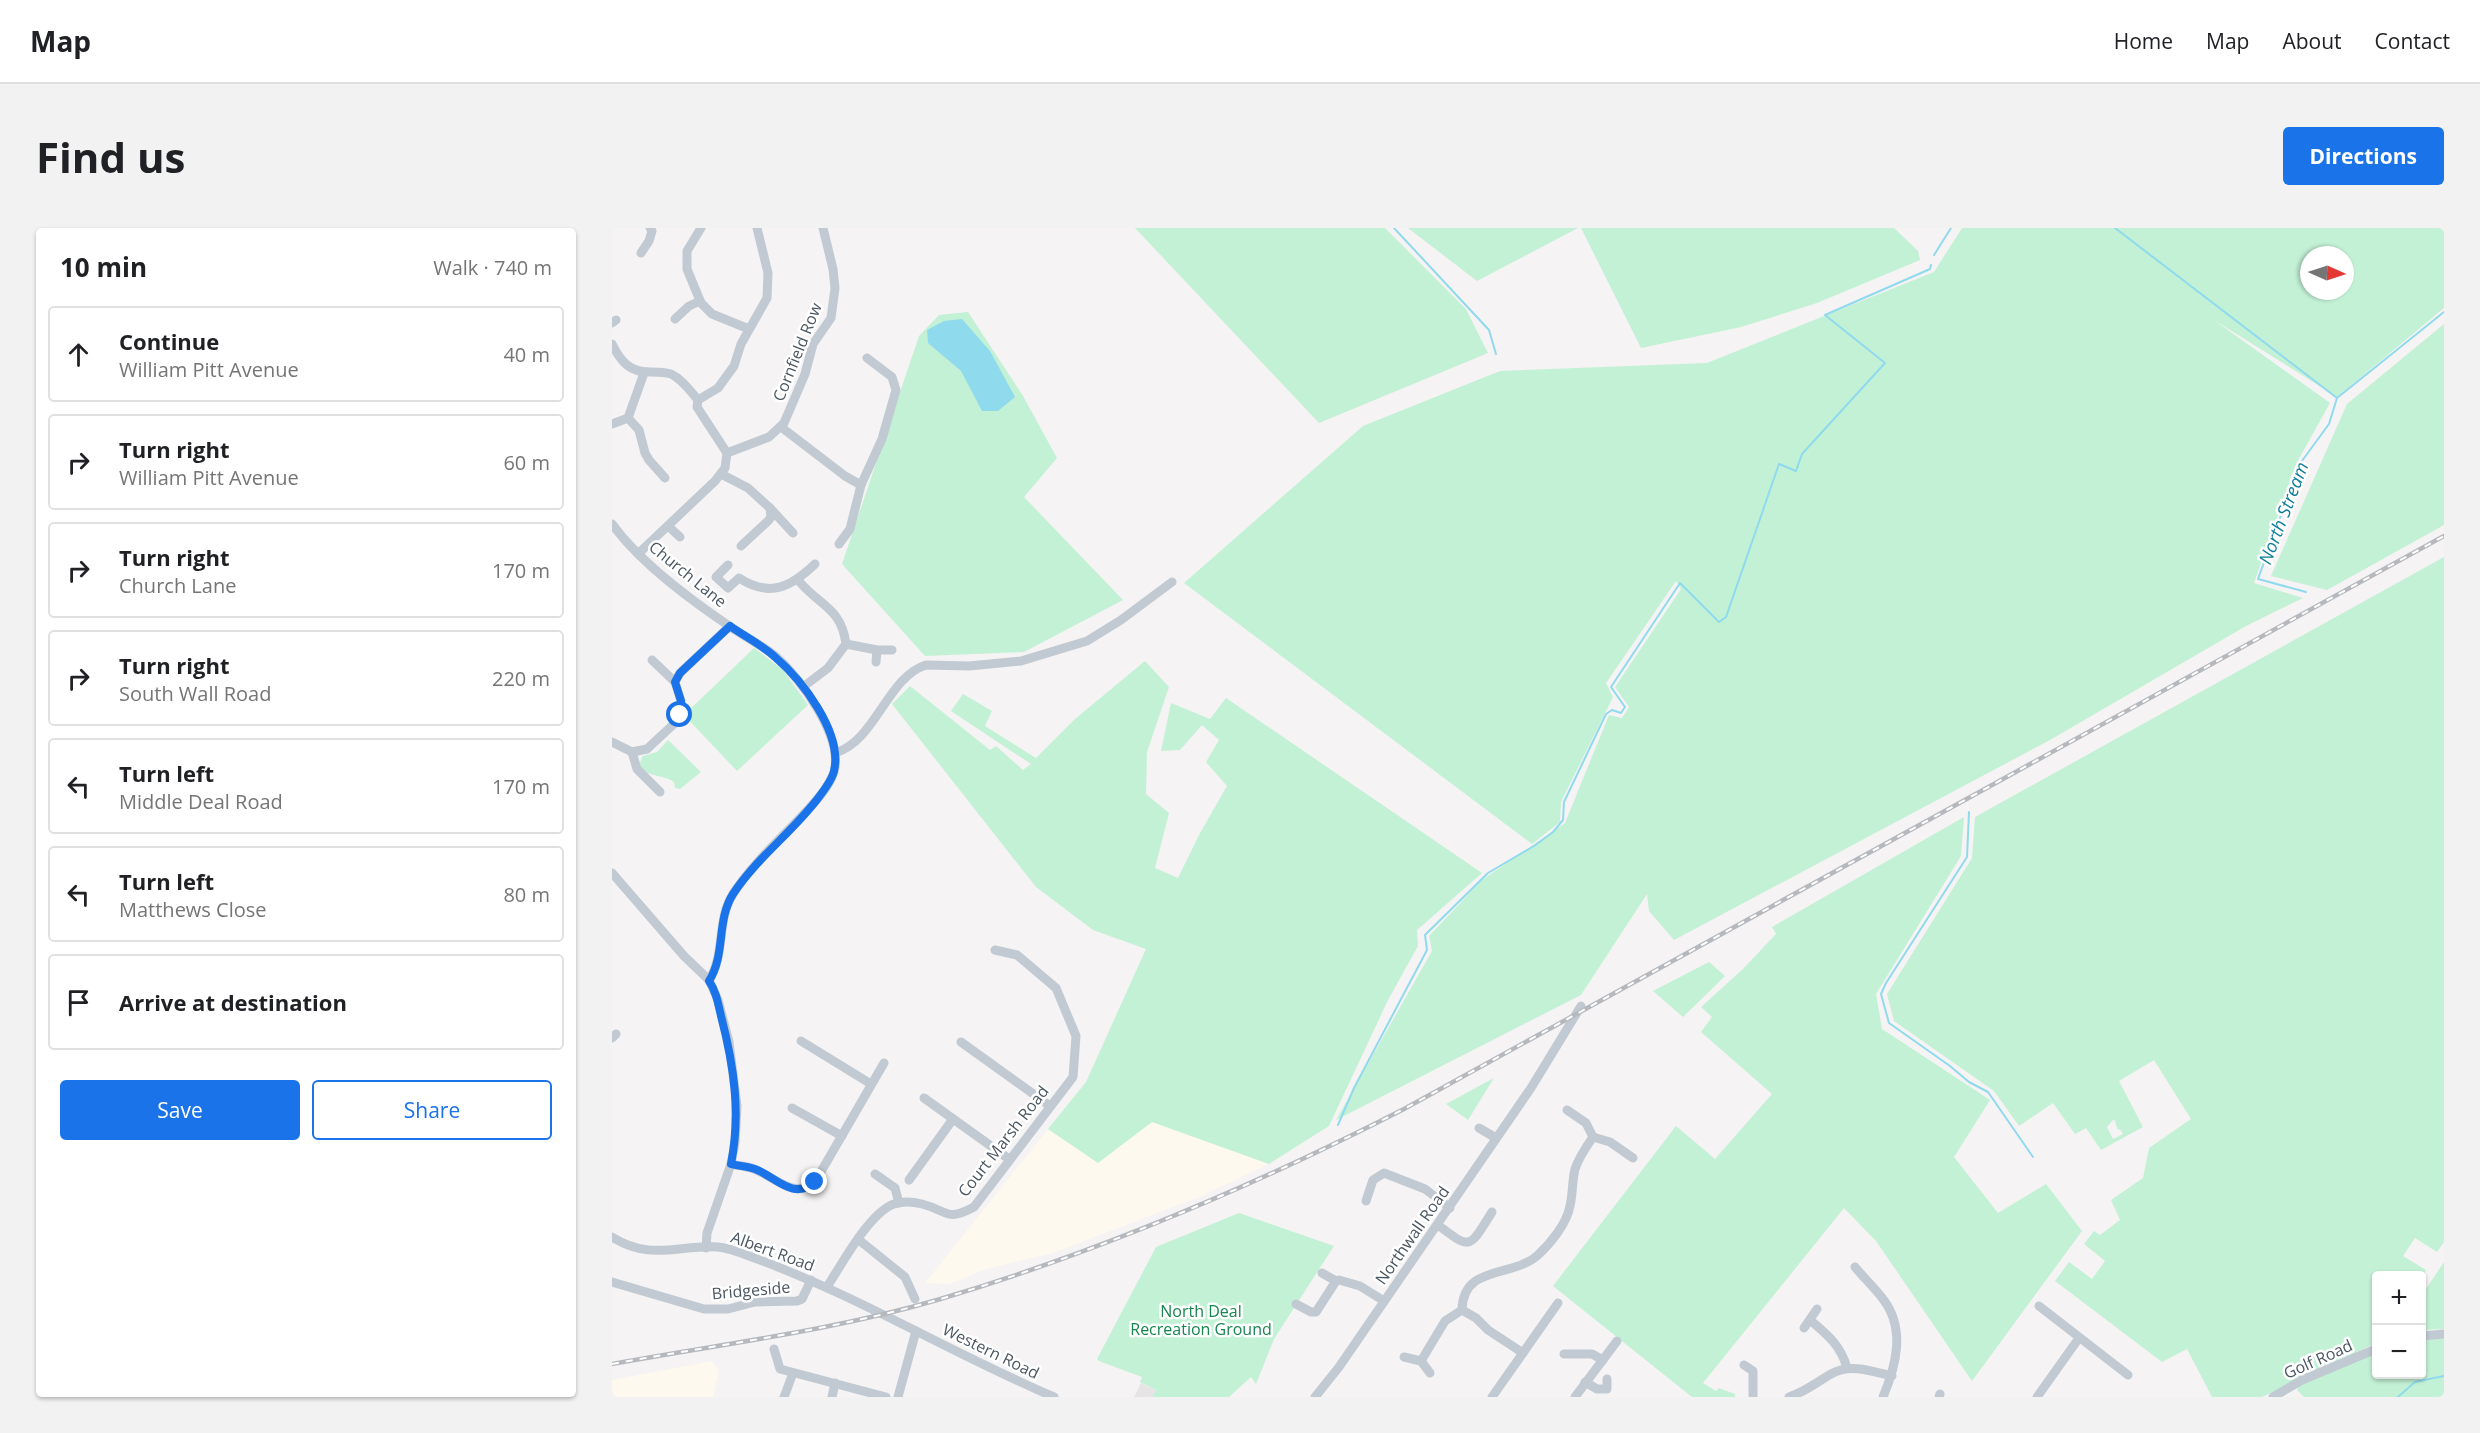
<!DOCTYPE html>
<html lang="en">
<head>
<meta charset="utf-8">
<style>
  :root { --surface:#fff; --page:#f2f2f2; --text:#202124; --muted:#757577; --line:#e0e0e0; --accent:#1a73e8 }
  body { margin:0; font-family:"Open Sans",sans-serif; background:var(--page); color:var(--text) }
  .controls { position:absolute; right:18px; bottom:18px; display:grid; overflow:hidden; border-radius:6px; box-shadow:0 2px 4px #0004 }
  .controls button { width:54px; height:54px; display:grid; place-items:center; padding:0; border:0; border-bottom:2px solid var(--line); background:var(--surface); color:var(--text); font:30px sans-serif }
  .compass { position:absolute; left:1688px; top:18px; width:54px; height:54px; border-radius:50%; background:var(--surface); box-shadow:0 2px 4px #0004; rotate:93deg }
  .stop { position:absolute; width:18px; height:18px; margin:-14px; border:4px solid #1a73e8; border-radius:50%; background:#fff }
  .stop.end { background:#1a73e8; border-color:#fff; box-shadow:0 2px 6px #0008 }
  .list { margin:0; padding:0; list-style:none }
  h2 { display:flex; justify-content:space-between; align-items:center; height:78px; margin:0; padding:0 24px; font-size:26px }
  h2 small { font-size:20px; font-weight:400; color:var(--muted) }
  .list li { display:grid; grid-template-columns:39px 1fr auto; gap:18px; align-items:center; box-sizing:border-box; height:96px; margin:0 12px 12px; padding:0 12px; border:2px solid var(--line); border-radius:6px }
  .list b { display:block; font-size:22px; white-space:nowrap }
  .list p { margin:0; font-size:20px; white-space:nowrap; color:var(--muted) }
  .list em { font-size:20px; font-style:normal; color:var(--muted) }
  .actions { display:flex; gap:12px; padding:18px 24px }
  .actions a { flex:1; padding:14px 0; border:2px solid var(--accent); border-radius:6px; text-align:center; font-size:21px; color:var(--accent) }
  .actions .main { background:var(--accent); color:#fff }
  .icon { flex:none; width:33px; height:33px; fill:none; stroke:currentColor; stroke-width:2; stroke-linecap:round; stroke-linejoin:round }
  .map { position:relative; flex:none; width:1832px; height:1169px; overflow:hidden; border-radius:6px }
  header { display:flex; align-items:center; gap:36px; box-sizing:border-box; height:84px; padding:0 30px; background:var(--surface); border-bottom:2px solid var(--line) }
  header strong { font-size:28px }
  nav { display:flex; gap:33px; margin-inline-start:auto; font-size:21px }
  .intro { display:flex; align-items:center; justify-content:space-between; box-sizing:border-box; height:144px; padding:0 36px }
  h1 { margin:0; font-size:42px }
  .button { padding:15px 27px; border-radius:6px; background:var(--accent); color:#fff; font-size:21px; font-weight:700 }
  main { display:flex; gap:36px; padding:0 36px }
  aside { flex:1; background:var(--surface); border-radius:6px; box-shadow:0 2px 4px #0004 }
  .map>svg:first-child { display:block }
</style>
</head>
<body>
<header>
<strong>Map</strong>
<nav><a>Home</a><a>Map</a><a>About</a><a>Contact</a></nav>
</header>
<div class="intro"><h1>Find us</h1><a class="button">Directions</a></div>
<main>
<aside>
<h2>10 min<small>Walk · 740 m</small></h2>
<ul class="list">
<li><svg class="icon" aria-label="ahead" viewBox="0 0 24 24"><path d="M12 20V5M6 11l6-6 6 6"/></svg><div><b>Continue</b><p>William Pitt Avenue</p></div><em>40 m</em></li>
<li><svg class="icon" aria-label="right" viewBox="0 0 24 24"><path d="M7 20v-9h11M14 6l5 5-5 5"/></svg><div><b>Turn right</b><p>William Pitt Avenue</p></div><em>60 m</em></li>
<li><svg class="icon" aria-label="right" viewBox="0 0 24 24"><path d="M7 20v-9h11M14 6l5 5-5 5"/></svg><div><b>Turn right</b><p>Church Lane</p></div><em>170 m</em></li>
<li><svg class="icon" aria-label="right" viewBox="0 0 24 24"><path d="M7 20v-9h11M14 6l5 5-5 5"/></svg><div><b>Turn right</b><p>South Wall Road</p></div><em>220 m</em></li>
<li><svg class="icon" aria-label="left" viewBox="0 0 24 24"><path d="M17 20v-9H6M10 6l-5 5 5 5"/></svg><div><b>Turn left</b><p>Middle Deal Road</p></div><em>170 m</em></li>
<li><svg class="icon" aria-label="left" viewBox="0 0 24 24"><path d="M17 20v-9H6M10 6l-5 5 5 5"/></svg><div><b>Turn left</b><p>Matthews Close</p></div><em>80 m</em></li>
<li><svg class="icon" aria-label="arrive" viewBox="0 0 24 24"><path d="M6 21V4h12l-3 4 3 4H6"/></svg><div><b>Arrive at destination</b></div></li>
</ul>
<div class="actions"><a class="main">Save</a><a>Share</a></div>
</aside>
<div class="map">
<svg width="1832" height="1169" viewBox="0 0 1832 1169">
  <rect width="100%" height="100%" fill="#f5f3f3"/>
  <g fill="#fdf9ef">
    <path d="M540 894 657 936 587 969 441 1025 374 1041 338 1056 313 1055 436 901 486 935Z"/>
    <path d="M100 1133 107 1143 101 1169H0V1152Z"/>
  </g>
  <path fill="#e6e4e5" d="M529 1155 544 1162 541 1169H522Z"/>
  <g fill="#c3f1d5" fill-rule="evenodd">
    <path d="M523 0H773L854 81 876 125 707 195Z"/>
    <path d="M796 0H966L865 53Z"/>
    <path d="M969 0H1282L1306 23 1308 32 1205 75 1129 99 1029 120Z"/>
    <path d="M1350 0H1832V80L1725 169 1602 92 1718 175 1684 236 1642 355 1691 370 1634 398 1438 512 1062 712 1037 683 1035 666 969 767 724 892 820 723 817 708 870 652 953 595 997 487 1010 490 1017 479 1003 459 1069 361 1064 353 994 455 1001 469 949 574 948 594 920 616 572 355 751 198 888 143 1095 135 1322 44ZM1697 27H1733V63H1697Z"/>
    <path d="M356 84 411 168 445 230 412 269 511 372 412 424 313 428 230 336 307 108 327 87Z"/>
    <path d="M1832 96V297L1715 362 1659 348 1735 176Z"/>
    <path d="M1832 329V1014L1825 1024 1803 1010 1791 1028 1814 1042 1810 1050V1048H1764V1115L1650 1169H1600L1575 1121 1550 1134 1443 1053 1457 1034 1480 1051 1493 1033 1472 1016 1482 1003 1488 1007 1508 992 1499 972 1531 950 1537 920 1579 891 1542 832 1507 853 1531 899 1489 922 1474 900 1463 906 1441 875 1407 898 1382 863 1282 793 1275 766 1360 630 1363 589ZM1502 891 1506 902 1508 901 1511 906 1501 911 1495 899Z"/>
    <path d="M142 420 171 442 196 477 125 543 72 487Z"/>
    <path d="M533 433 557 459 535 524 534 566 557 585 543 640 566 650 587 607 615 558 594 534 607 512 590 497 568 522 549 523 559 475 598 491 614 470 870 645 805 702 806 718 776 772 717 898 657 936 540 894 486 935 436 901 474 854 534 721 481 702 424 659 280 476 298 458 378 522 384 518 411 542 419 536 339 483 351 466 380 483 373 498 424 530 463 491Z"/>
    <path d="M56 512 89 544 68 561 63 560 62 554C53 546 18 549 31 528L45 524Z"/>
    <path d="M1352 589 1349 628 1264 766 1270 801 1378 872 1342 929 1386 985 1434 956 1470 1003 1360 1153 1264 1013 1232 980 1091 1155 1104 1163 1107 1160 1123 1166V1169H1080L941 1058 1064 898 1103 931 1160 866 1089 804 1100 789 1089 779 1131 741 1164 706 1160 699Z"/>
    <path d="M1097 734 1113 748 1071 789 1041 763Z"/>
    <path d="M882 850 856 892 834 876Z"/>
    <path d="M627 985 722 1018 662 1111 644 1156 639 1149 617 1169H541L544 1162 528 1154 530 1149 487 1133 485 1131 544 1019Z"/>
    <path d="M1832 1034V1101L1810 1102V1067Z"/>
    <path d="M1832 1108V1169H1692L1685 1162 1687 1158 1764 1124V1146H1810V1109Z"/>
  </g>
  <path fill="#90daee" d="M350 91 378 123 403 169 386 183H370L349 143 316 115 315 102 332 93Z"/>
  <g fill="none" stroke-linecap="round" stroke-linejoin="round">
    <g stroke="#90daee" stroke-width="2">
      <path d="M782 0 877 102 884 126"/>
      <path d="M1503 0 1725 170"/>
      <path d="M1322 27 1339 0"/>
      <path d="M1694 364 1646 351 1687 237 1717 196 1725 170 1832 84"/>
      <path d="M1357 584 1355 629 1274 755 1269 766 1277 795 1338 838 1357 854 1376 864 1421 929"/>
      <path d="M726 897 742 860 815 722 813 707 876 645 922 618 941 604 951 592 952 574 994 486 1000 482 1009 485 1013 479 999 459 1068 355 1107 394 1114 389 1167 236 1184 243 1190 226 1273 135 1213 87 1318 41 1319 37"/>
      <path d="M1786 1169 1803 1154 1832 1148"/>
    </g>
    <g stroke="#c1cad2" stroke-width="9">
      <path d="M89 0 75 23V41L89 75 100 86 137 101"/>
      <path d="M29 25 37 13 40 3 38 0"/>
      <path d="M63 91 77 78 88 73"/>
      <path d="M0 95 4 92"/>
      <path d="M0 116C9 134 18 145 40 144 46 144 52 144 59 146 70 151 78 163 86 172"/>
      <path d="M16 190 27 202 33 225 37 232 53 250"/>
      <path d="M0 196 16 190 32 145"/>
      <path d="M169 199 233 248 249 257"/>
      <path d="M115 225 157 209 172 195 193 146 201 116 219 90 223 60 221 41 211 0"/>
      <path d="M109 246 136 260 158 280 159 289 156 293 129 318"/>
      <path d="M158 280 181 305"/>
      <path d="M0 296C29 336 80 373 120 400 134 409 149 417 162 427 188 449 232 509 222 544 216 562 199 578 187 591 164 615 138 639 121 666 104 693 114 726 97 752"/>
      <path d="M56 298 68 309"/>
      <path d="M227 316 238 301 249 257 270 211 284 162 280 149 255 130"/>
      <path d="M27 325 103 253 113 240 115 225 85 179 86 172 106 160 122 138 129 116 155 70 156 45 145 0"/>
      <path d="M116 337 104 349 116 360 127 350C158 370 179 359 203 336"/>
      <path d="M186 352C208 379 229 379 234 416L216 440 191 459"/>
      <path d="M234 416 265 422"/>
      <path d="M264 434 265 422H280"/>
      <path d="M63 454 68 445 118 398"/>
      <path d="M0 514 20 524 35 521 65 493 70 481 69 473 63 454 40 432"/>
      <path d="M20 524 25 541 48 564"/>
      <path d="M223 525C264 513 275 449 314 437L357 438 409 433 475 413 509 392 560 354"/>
      <path d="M0 645 72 728 97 752 106 772 117 814 125 878 123 915 119 936 95 1005 94 1020"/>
      <path d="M0 810 4 806"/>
      <path d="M189 813 259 856"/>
      <path d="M349 814 438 878"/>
      <path d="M312 870 397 931"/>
      <path d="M180 880 230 908"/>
      <path d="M867 900 884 910"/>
      <path d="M981 909 998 914 1021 930"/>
      <path d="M119 936C126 938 135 938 142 941 163 949 182 972 203 954L272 835"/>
      <path d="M263 946 283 960 287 975"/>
      <path d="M297 952 341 891"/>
      <path d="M754 973 761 952 772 945 813 961 838 980"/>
      <path d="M826 997C860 1023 857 1020 880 984"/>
      <path d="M0 1009C38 1033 65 1017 106 1019 116 1020 127 1024 137 1028 243 1066 339 1125 442 1169"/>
      <path d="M247 1012 293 1049 303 1071"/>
      <path d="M1243 1039C1252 1050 1263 1060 1271 1071 1294 1101 1284 1138 1271 1169"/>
      <path d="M710 1045 724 1053"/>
      <path d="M0 1054 92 1081H116L143 1074 185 1073 190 1071 199 1052"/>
      <path d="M215 1059C230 1036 257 985 282 976 291 973 302 974 310 976 337 983 334 994 362 979L461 849 464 808 444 760 405 727 383 722"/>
      <path d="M684 1076 699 1084H704L724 1053 727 1052 748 1058 772 1073"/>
      <path d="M1427 1078 1516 1147"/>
      <path d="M850 1082C851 1036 901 1050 926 1027 939 1015 955 995 958 978 961 965 960 953 963 941 967 929 974 919 981 909L974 895 955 882"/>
      <path d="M1198 1092C1216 1107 1229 1118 1235 1140"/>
      <path d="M1192 1100 1205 1081"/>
      <path d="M1810 1108 1832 1106"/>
      <path d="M162 1121 168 1141 274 1169"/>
      <path d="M952 1126H980L991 1132"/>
      <path d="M792 1129 809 1133 818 1145"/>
      <path d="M809 1133 833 1093 850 1082 864 1090 876 1102 911 1125"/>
      <path d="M1132 1137 1141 1143V1169"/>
      <path d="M973 1154 985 1161H995V1151"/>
      <path d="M172 1169 181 1145"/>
      <path d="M220 1169 223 1155"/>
      <path d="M286 1169 304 1103"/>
      <path d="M703 1169 727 1139 919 860 969 778"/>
      <path d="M880 1169 946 1075"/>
      <path d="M963 1169 1005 1113"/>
      <path d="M1177 1169C1193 1164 1205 1154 1219 1146 1238 1135 1260 1143 1280 1148"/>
      <path d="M1327 1169 1328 1166"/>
      <path d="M1425 1169 1467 1110"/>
      <path d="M1661 1169 1690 1152 1764 1121"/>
    </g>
    <defs>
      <path id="rail" d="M0 1136C109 1116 219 1103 325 1072 487 1024 642 958 792 881L1832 308"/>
    </defs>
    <use href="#rail" stroke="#b5b8bd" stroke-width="4.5"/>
    <use href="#rail" stroke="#fff" stroke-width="2" stroke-dasharray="7" stroke-linecap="butt"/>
  </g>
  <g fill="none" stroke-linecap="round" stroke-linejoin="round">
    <path stroke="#1a73e8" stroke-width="8" d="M68 487 69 473 63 454 68 445 118 398C132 408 150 417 163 429 190 452 231 505 222 543 220 553 210 565 203 574 178 606 144 631 121 666 104 693 114 726 97 753 104 763 106 775 109 788 122 838 129 885 119 936 126 938 135 938 143 941 164 949 181 973 203 954"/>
  </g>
  <g text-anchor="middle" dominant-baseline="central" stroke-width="5" stroke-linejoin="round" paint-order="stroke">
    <g font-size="16" fill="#4a5661" stroke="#fff">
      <text transform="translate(185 124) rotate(-68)">Cornfield Row</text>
      <text transform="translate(76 346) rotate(39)">Church Lane</text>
      <text transform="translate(391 913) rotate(-52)">Court Marsh Road</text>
      <text transform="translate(800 1007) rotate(-55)">Northwall Road</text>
      <text transform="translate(161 1023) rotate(20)">Albert Road</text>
      <text transform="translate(139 1062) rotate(-5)">Bridgeside</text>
      <text transform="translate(379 1123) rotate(26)">Western Road</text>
      <text transform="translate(1706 1131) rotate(-24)">Golf Road</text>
    </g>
    <g font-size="16" fill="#17864f" stroke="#fff">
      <text x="589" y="1083">North Deal<tspan x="589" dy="18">Recreation Ground</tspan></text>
    </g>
    <g font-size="18" font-style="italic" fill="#0c7c9b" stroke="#fff">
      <text transform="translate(1671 285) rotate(-69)">North Stream</text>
    </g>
  </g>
</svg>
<div class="controls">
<button>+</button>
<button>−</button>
</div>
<svg class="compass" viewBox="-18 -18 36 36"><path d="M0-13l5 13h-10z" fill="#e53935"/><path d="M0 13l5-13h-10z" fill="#757577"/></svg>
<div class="stop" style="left:68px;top:487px"></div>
<div class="stop end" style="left:203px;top:954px"></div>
</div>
</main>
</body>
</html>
